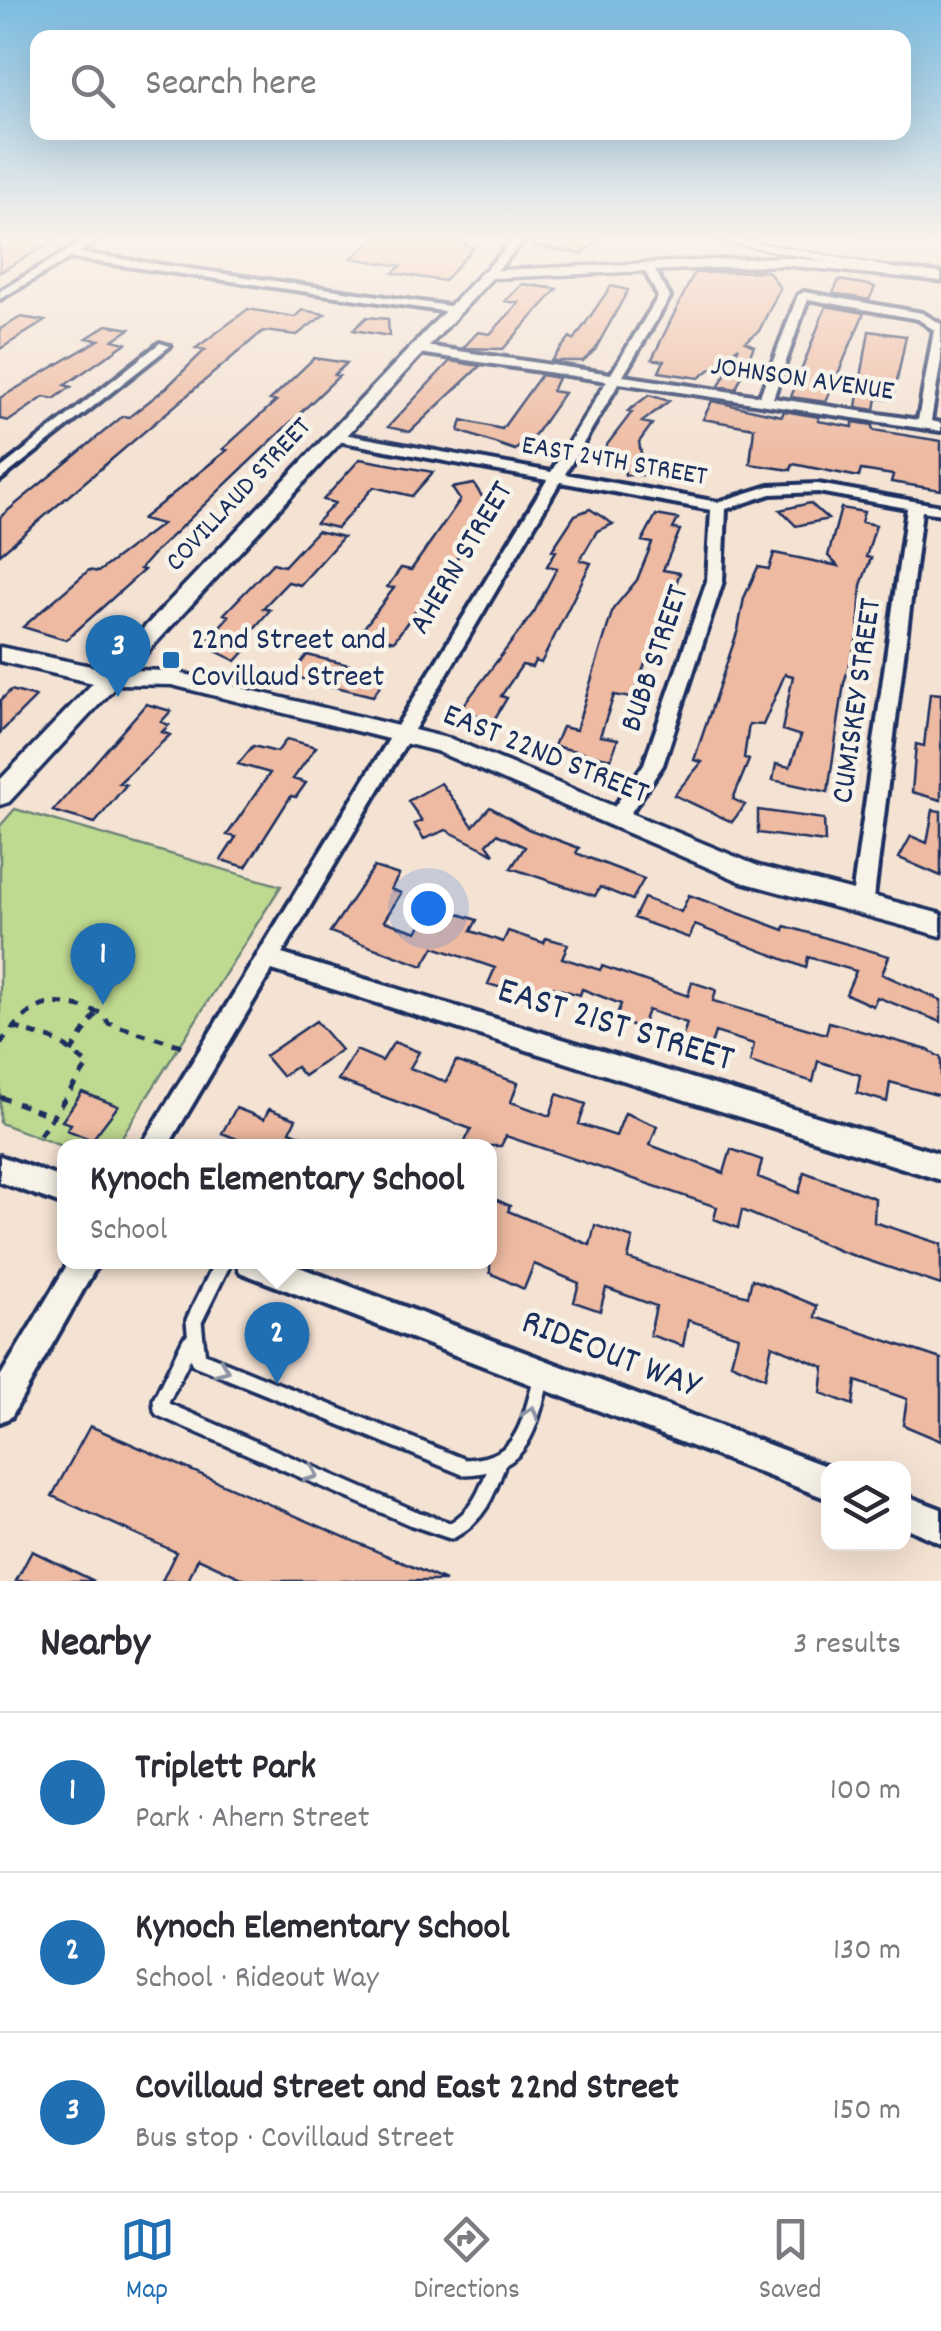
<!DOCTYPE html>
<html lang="en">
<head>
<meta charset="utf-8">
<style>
  body { margin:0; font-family:Dekko,sans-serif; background:#f7f7f7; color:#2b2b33 }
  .controls { position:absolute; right:30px; bottom:30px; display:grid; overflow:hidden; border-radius:20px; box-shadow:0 10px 40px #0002 }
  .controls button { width:90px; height:90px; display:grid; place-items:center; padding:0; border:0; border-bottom:2px solid #e1e1e2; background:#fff; color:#2b2b33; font:50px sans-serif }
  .you { position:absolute; left:428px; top:908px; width:35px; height:35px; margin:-25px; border:8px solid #fff; border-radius:50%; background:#1a73e8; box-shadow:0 0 0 15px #1a73e833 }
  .badge { display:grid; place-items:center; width:65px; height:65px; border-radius:50%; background:#1f6fb2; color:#fff; font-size:32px; font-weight:700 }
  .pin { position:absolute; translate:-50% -82px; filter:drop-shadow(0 2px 5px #0008) }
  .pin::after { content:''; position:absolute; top:52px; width:35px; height:30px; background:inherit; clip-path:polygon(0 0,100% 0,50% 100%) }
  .popup { position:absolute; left:57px; top:1139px; width:440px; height:130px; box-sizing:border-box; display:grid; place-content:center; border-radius:20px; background:#fff; filter:drop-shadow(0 2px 8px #0005); font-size:32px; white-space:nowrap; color:#7c7c81 }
  .popup b { font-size:38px; color:#2b2b33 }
  .popup::after { content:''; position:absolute; left:50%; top:100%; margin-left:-20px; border:20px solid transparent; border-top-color:#fff }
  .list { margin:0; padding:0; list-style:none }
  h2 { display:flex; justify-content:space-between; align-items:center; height:130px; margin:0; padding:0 40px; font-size:42px }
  h2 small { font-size:32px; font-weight:400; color:#7c7c81 }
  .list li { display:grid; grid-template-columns:65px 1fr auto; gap:30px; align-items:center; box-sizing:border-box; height:160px; padding:0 40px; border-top:2px solid #e1e1e2 }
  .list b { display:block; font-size:38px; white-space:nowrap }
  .list p { margin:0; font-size:32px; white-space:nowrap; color:#7c7c81 }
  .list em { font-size:32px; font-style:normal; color:#7c7c81 }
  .icon { flex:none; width:55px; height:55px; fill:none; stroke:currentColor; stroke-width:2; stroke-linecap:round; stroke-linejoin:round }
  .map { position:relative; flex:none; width:941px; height:1581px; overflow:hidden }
  .search { position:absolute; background:#fff; box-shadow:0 10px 40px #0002; left:30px; right:30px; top:30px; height:110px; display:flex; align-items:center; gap:25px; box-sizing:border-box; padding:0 35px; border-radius:20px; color:#7c7c81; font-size:38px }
  .sheet { height:610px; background:#fff }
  nav { display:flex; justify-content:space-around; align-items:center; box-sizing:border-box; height:140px; border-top:2px solid #e1e1e2; background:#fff; font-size:28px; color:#7c7c81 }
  nav a { display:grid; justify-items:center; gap:5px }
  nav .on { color:#1f6fb2 }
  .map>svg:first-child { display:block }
  .green { fill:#bed990; stroke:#6c8477; stroke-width:2.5 }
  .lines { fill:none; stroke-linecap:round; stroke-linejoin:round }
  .stream { stroke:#548ba7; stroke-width:4 }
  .building { fill:#eebaa1; stroke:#1b2f5e; stroke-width:2.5 }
  .service-far1-casing { stroke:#1b2f5e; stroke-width:10 }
  .service-casing { stroke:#1b2f5e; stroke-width:22 }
  .minor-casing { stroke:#1b2f5e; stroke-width:8 }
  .tertiary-casing { stroke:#1b2f5e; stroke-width:7 }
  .path { stroke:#1b2f5e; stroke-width:5; stroke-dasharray:9 9; stroke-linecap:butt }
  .service-far1 { stroke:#f7f3e8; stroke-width:6 }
  .service { stroke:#f7f3e8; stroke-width:15 }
  .minor { fill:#f7f3e8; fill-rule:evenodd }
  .tertiary { fill:#f7f3e8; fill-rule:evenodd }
  .oneway { stroke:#8991a3 }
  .poi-dot { fill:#1f6fb2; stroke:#f7f3e8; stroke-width:4 }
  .labels { text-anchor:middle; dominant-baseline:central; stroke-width:9; stroke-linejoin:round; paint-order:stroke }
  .far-street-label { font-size:28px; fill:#1b2f5e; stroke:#f7f3e8 }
  .street-label { font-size:32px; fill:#1b2f5e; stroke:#f7f3e8 }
  .poi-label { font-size:32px; fill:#1b2f5e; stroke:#f7f3e8; text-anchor:start }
  .near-street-label { font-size:38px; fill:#1b2f5e; stroke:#f7f3e8 }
</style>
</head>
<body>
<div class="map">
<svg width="941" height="1581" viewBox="0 0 941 1581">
  <rect width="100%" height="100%" fill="#f4e2d3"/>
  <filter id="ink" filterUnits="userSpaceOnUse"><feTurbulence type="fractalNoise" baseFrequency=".01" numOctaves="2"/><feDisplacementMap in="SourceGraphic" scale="20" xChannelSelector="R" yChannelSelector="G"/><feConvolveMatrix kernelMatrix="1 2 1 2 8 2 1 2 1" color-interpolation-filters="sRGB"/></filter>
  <g filter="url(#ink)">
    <path class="green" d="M 15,809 L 281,886 L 116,1146 L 64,1147 L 0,1123 L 0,826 Z"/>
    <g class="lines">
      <path class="stream" d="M 857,237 L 927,244"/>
    </g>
    <path class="building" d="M 0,237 L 61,237 L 0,272 Z
      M 378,237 L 464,237 L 460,241 L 468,242 L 465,246 L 474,247 L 444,281 L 393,273 L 401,266 L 351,258 Z
      M 535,237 L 601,237 L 582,254 L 534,246 Z
      M 768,271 L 780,288 L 759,331 L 745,342 L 754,346 L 736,389 L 719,386 L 739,347 L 699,378 L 659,372 L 664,361 L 652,359 L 694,273 Z
      M 839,280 L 869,285 L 875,287 L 869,300 L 833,293 Z
      M 522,284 L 557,289 L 503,349 L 463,348 L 478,332 L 490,334 L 519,303 L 505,301 Z
      M 611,286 L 628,290 L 595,350 L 583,361 L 551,361 L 570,337 L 574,340 Z
      M 826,306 L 864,313 L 826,402 L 791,397 Z
      M 248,309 L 295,317 L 302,310 L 325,314 L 297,335 L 263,331 L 0,554 L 0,517 L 123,416 L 129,417 L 166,388 L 205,350 L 196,348 Z
      M 21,317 L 45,321 L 0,349 L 0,329 Z
      M 367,317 L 388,319 L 389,336 L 353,330 Z
      M 107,325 L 130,329 L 113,340 L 126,343 L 65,385 L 71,387 L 54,399 L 44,397 L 9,421 L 0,419 L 0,398 L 99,340 L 87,338 Z
      M 869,331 L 906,336 L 893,400 L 877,398 L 875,410 L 856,407 Z
      M 314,358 L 347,363 L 334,375 L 339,376 L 157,550 L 140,569 L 144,570 L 66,640 L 23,627 L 89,570 L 98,572 L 162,524 L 142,519 L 227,450 L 223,449 L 276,401 L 270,400 Z
      M 450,361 L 480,366 L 410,432 L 388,427 Z
      M 541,375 L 558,378 L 552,391 L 564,393 L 534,436 L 515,450 L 459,431 L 462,420 L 502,429 Z
      M 649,395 L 669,401 L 642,422 L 652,424 L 639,442 L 645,475 L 625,475 L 623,459 L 608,459 L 606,446 L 632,412 L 628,411 Z
      M 712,401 L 782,416 L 784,411 L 819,417 L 818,421 L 853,427 L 853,422 L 873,425 L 873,430 L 941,441 L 941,490 L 891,482 L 893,475 L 861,470 L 859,477 L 793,464 L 791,470 L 750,464 L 754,428 L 703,419 Z
      M 360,459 L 433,472 L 412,496 L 374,487 L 337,528 L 316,523 L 335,503 L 323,500 Z
      M 474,484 L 485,501 L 461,535 L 471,537 L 447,573 L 443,572 L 394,641 L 360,633 L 394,588 L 387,587 L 401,568 L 411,570 L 460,500 L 452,488 Z
      M 810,503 L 828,519 L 796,526 L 780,510 Z
      M 841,508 L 864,512 L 861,522 L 876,525 L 866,557 L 871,558 L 861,585 L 858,635 L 844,683 L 828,792 L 773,780 L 776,764 L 790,767 L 801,736 L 782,730 L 793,676 L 785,674 L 763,725 L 749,724 L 744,758 L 749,760 L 733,799 L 745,805 L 732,822 L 674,795 L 702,762 L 694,760 L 738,630 L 744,598 L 758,567 L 769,569 L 774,553 L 838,566 L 828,556 Z
      M 590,509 L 613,524 L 597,531 L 580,560 L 591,563 L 541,663 L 535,661 L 532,667 L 522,665 L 501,696 L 507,698 L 494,720 L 460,710 L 534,612 L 557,568 L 547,566 L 556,551 L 552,550 L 575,515 Z
      M 656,515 L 678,519 L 673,529 L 680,530 L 663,570 L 680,573 L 632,698 L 614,695 L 600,736 L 618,739 L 611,759 L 554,746 L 562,727 L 576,730 L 613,609 L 637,580 L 652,543 L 642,541 Z
      M 317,531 L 343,537 L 300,585 L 288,582 L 263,608 L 270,610 L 245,639 L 254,641 L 236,661 L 199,643 L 211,636 L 229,616 L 224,614 L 273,563 L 284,566 Z
      M 307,655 L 370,670 L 365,676 L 384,680 L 373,696 L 291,676 Z
      M 11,690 L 36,697 L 0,733 L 0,701 Z
      M 930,693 L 941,694 L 941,800 L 912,792 L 916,744 L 924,746 Z
      M 146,704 L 171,711 L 161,722 L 169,725 L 162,732 L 170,735 L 119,783 L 126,785 L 95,823 L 53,811 Z
      M 287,739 L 316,747 L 293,779 L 306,783 L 296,797 L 291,796 L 246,867 L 221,860 L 236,837 L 227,835 L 270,773 L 238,764 L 253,746 L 277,752 Z
      M 441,783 L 473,826 L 490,807 L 528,829 L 579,848 L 576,853 L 644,879 L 632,900 L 600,887 L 595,896 L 511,868 L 525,847 L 497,834 L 487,844 L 494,854 L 446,830 L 424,839 L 414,824 L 422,821 L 408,801 Z
      M 758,810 L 824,819 L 825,842 L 758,833 Z
      M 933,810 L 941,811 L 941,876 L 899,858 L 911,836 L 927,843 Z
      M 374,867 L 399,875 L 391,889 L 401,893 L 384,921 L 417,932 L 432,905 L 477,920 L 471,931 L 503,942 L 508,931 L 544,943 L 546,938 L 568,944 L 562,958 L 600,970 L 602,966 L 688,996 L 692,982 L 716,990 L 713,1001 L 826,1034 L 829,1022 L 928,1050 L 941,1058 L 941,1096 L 890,1082 L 887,1102 L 857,1093 L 860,1075 L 818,1061 L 813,1082 L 750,1062 L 754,1044 L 715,1032 L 709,1051 L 681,1042 L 687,1023 L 648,1010 L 641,1029 L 615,1020 L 621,1004 L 582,989 L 580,995 L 552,987 L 547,1001 L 488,984 L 495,968 L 434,947 L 423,966 L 330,932 Z
      M 689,895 L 784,930 L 785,926 L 889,956 L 882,974 L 941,1000 L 941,1022 L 877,997 L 873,1006 L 846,994 L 856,971 L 808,957 L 806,968 L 695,925 L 689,938 L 634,918 L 644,898 L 681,912 Z
      M 316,1021 L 341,1050 L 304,1076 L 296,1067 L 282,1076 L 265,1056 Z
      M 394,1042 L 419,1052 L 410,1068 L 446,1082 L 456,1061 L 518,1083 L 511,1102 L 550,1116 L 557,1094 L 586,1104 L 579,1124 L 616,1136 L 625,1113 L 657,1126 L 650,1145 L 724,1173 L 731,1149 L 762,1160 L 758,1177 L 799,1193 L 804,1172 L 875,1198 L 874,1222 L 941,1244 L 941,1285 L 840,1251 L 742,1210 L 738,1228 L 714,1219 L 717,1207 L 506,1136 L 501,1146 L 463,1146 L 471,1129 L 338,1080 L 356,1050 L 382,1061 Z
      M 82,1092 L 118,1106 L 92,1140 L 67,1130 L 71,1124 L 62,1121 Z
      M 236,1108 L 264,1119 L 269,1109 L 296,1119 L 290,1131 L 326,1146 L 245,1146 L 247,1143 L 222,1133 Z
      M 490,1197 L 510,1206 L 508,1211 L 590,1245 L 595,1225 L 633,1238 L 628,1259 L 664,1271 L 748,1296 L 752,1279 L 817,1306 L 815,1317 L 941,1359 L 941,1441 L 903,1425 L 907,1399 L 856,1381 L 853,1405 L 821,1393 L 824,1367 L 772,1345 L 765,1378 L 731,1363 L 738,1336 L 688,1320 L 683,1346 L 650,1335 L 656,1306 L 606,1288 L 600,1311 L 574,1302 L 579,1283 L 534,1264 L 524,1289 L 490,1273 Z
      M 90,1426 L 445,1581 L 248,1581 L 198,1558 L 188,1581 L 162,1581 L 176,1552 L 52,1496 Z
      M 32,1551 L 94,1581 L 16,1581 Z"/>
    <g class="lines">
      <defs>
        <path id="service-far1" d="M 714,237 L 889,270"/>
        <path id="service" d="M 223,1262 L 194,1321 L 198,1359 L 464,1467 C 524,1466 528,1427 542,1378
          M 190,1342 L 161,1401 L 162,1409 L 413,1518 L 451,1531 C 478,1516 487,1494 497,1465"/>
        <path id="minor" d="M 91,237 L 103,237 L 79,253 L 456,307 L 462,310 L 456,313 L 70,258 L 0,299 L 0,291 Z
          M 516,237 L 527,237 L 492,276 L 484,276 L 484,272 Z
          M 648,264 L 653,267 L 670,297 L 623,376 L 760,396 L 798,295 L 804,292 L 922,313 L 941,324 L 941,360 L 931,421 L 941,423 L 941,431 L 619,383 L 565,474 L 718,502 L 769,486 L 818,484 L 941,506 L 941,514 L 922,511 L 873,905 L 870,911 L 862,914 L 854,911 L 851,905 L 907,508 L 818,492 L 771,494 L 726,509 L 723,581 L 663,765 L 623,824 L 616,826 L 606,819 L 644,764 L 707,581 L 711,510 L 560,482 L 282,954 L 941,1154 L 941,1180 L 272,970 L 168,1146 L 141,1146 L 547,480 L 338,441 L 331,437 L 338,433 L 551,472 L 607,381 L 419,353 L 413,349 L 419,345 L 611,374 L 658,297 L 643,267 ZM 808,299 L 918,319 L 934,330 L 918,420 L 773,398 Z
          M 160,343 L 170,346 L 0,480 L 0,469 Z
          M 0,1156 L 64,1179 L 64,1205 L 0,1182 Z
          M 69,1262 L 99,1262 L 11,1417 L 0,1422 L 0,1377 Z
          M 236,1262 L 286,1262 L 828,1467 L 832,1468 L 828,1468 L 828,1499 L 250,1276 L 240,1272 Z
          M 904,1495 L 941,1509 L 941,1543 L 904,1527 Z"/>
        <path id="tertiary" d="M 782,257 L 941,273 L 941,281 L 782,265 L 492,278 L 131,670 L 172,671 L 451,739 L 758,866 L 941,914 L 941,936 L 742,882 L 436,751 L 172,685 L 118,684 L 9,802 L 0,805 L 0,780 L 93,683 L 0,661 L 0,647 L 105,669 L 483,271 Z"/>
      </defs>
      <use href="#service-far1" class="service-far1-casing"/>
      <use href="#service" class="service-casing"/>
      <use href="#minor" class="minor-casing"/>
      <use href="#tertiary" class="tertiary-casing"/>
      <path class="path" d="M 13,1027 L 60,1042 L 88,1065 L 35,1142
        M 0,1044 C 35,998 50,996 103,1014 L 108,1023 L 182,1046
        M 71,1052 L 96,1014
        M 0,1097 L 52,1116"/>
      <use href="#service-far1" class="service-far1"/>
      <use href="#service" class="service"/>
      <use href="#minor" class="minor"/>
      <use href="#tertiary" class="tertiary"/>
    </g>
    <defs><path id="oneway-chevron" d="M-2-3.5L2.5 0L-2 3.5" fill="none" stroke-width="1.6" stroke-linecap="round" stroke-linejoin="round" transform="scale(2.5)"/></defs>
    <g class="oneway">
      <use href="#oneway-chevron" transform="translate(222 1369) rotate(22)"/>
      <use href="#oneway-chevron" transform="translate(531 1413) rotate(-73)"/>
      <use href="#oneway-chevron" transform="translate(312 1474) rotate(23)"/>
    </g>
  </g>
  <linearGradient id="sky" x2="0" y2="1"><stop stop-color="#7cbce1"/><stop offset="0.52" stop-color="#faf2eb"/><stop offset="1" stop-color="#faf2eb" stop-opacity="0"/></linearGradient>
  <rect width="941" height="458" fill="url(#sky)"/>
  <rect class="poi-dot" x="161" y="650" width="20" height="20" rx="5"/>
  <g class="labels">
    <g class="far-street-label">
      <text transform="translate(802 381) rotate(8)">JOHNSON AVENUE</text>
      <text transform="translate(614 463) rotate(10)">EAST 24TH STREET</text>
      <text transform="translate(240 496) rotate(-47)">COVILLAUD STREET</text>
    </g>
    <g class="street-label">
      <text transform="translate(463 559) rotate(-59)">AHERN STREET</text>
      <text transform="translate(657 659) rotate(-71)">BUBB STREET</text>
      <text transform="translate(859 701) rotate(-82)">CUMISKEY STREET</text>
      <text transform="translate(545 756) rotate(22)">EAST 22ND STREET</text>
    </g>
    <g class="poi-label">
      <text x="191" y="642">22nd Street and<tspan x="191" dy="37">Covillaud Street</tspan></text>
    </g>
    <g class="near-street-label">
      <text transform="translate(615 1027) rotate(17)">EAST 21ST STREET</text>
      <text transform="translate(610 1356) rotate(21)">RIDEOUT WAY</text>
    </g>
  </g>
</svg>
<div class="controls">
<button><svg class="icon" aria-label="layers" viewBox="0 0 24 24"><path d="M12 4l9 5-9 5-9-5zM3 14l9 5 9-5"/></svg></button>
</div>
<div class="you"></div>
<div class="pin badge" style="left:103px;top:1005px">1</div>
<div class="pin badge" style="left:277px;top:1384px">2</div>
<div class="popup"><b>Kynoch Elementary School</b>School</div>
<div class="pin badge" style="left:118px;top:697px">3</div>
<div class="search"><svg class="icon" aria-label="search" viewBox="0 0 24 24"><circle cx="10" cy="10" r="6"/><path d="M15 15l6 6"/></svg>Search here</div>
</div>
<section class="sheet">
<h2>Nearby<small>3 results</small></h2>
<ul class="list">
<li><span class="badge">1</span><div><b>Triplett Park</b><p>Park · Ahern Street</p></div><em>100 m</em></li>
<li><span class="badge">2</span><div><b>Kynoch Elementary School</b><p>School · Rideout Way</p></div><em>130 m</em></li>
<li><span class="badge">3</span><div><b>Covillaud Street and East 22nd Street</b><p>Bus stop · Covillaud Street</p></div><em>150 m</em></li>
</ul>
</section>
<nav>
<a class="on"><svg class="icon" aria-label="map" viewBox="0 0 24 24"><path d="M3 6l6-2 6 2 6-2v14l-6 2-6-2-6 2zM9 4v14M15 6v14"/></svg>Map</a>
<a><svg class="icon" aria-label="directions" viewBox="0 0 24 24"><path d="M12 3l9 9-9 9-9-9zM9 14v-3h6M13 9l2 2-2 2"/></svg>Directions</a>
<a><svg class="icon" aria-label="saved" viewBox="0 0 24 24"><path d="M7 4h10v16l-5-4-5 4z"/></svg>Saved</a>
</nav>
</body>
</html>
